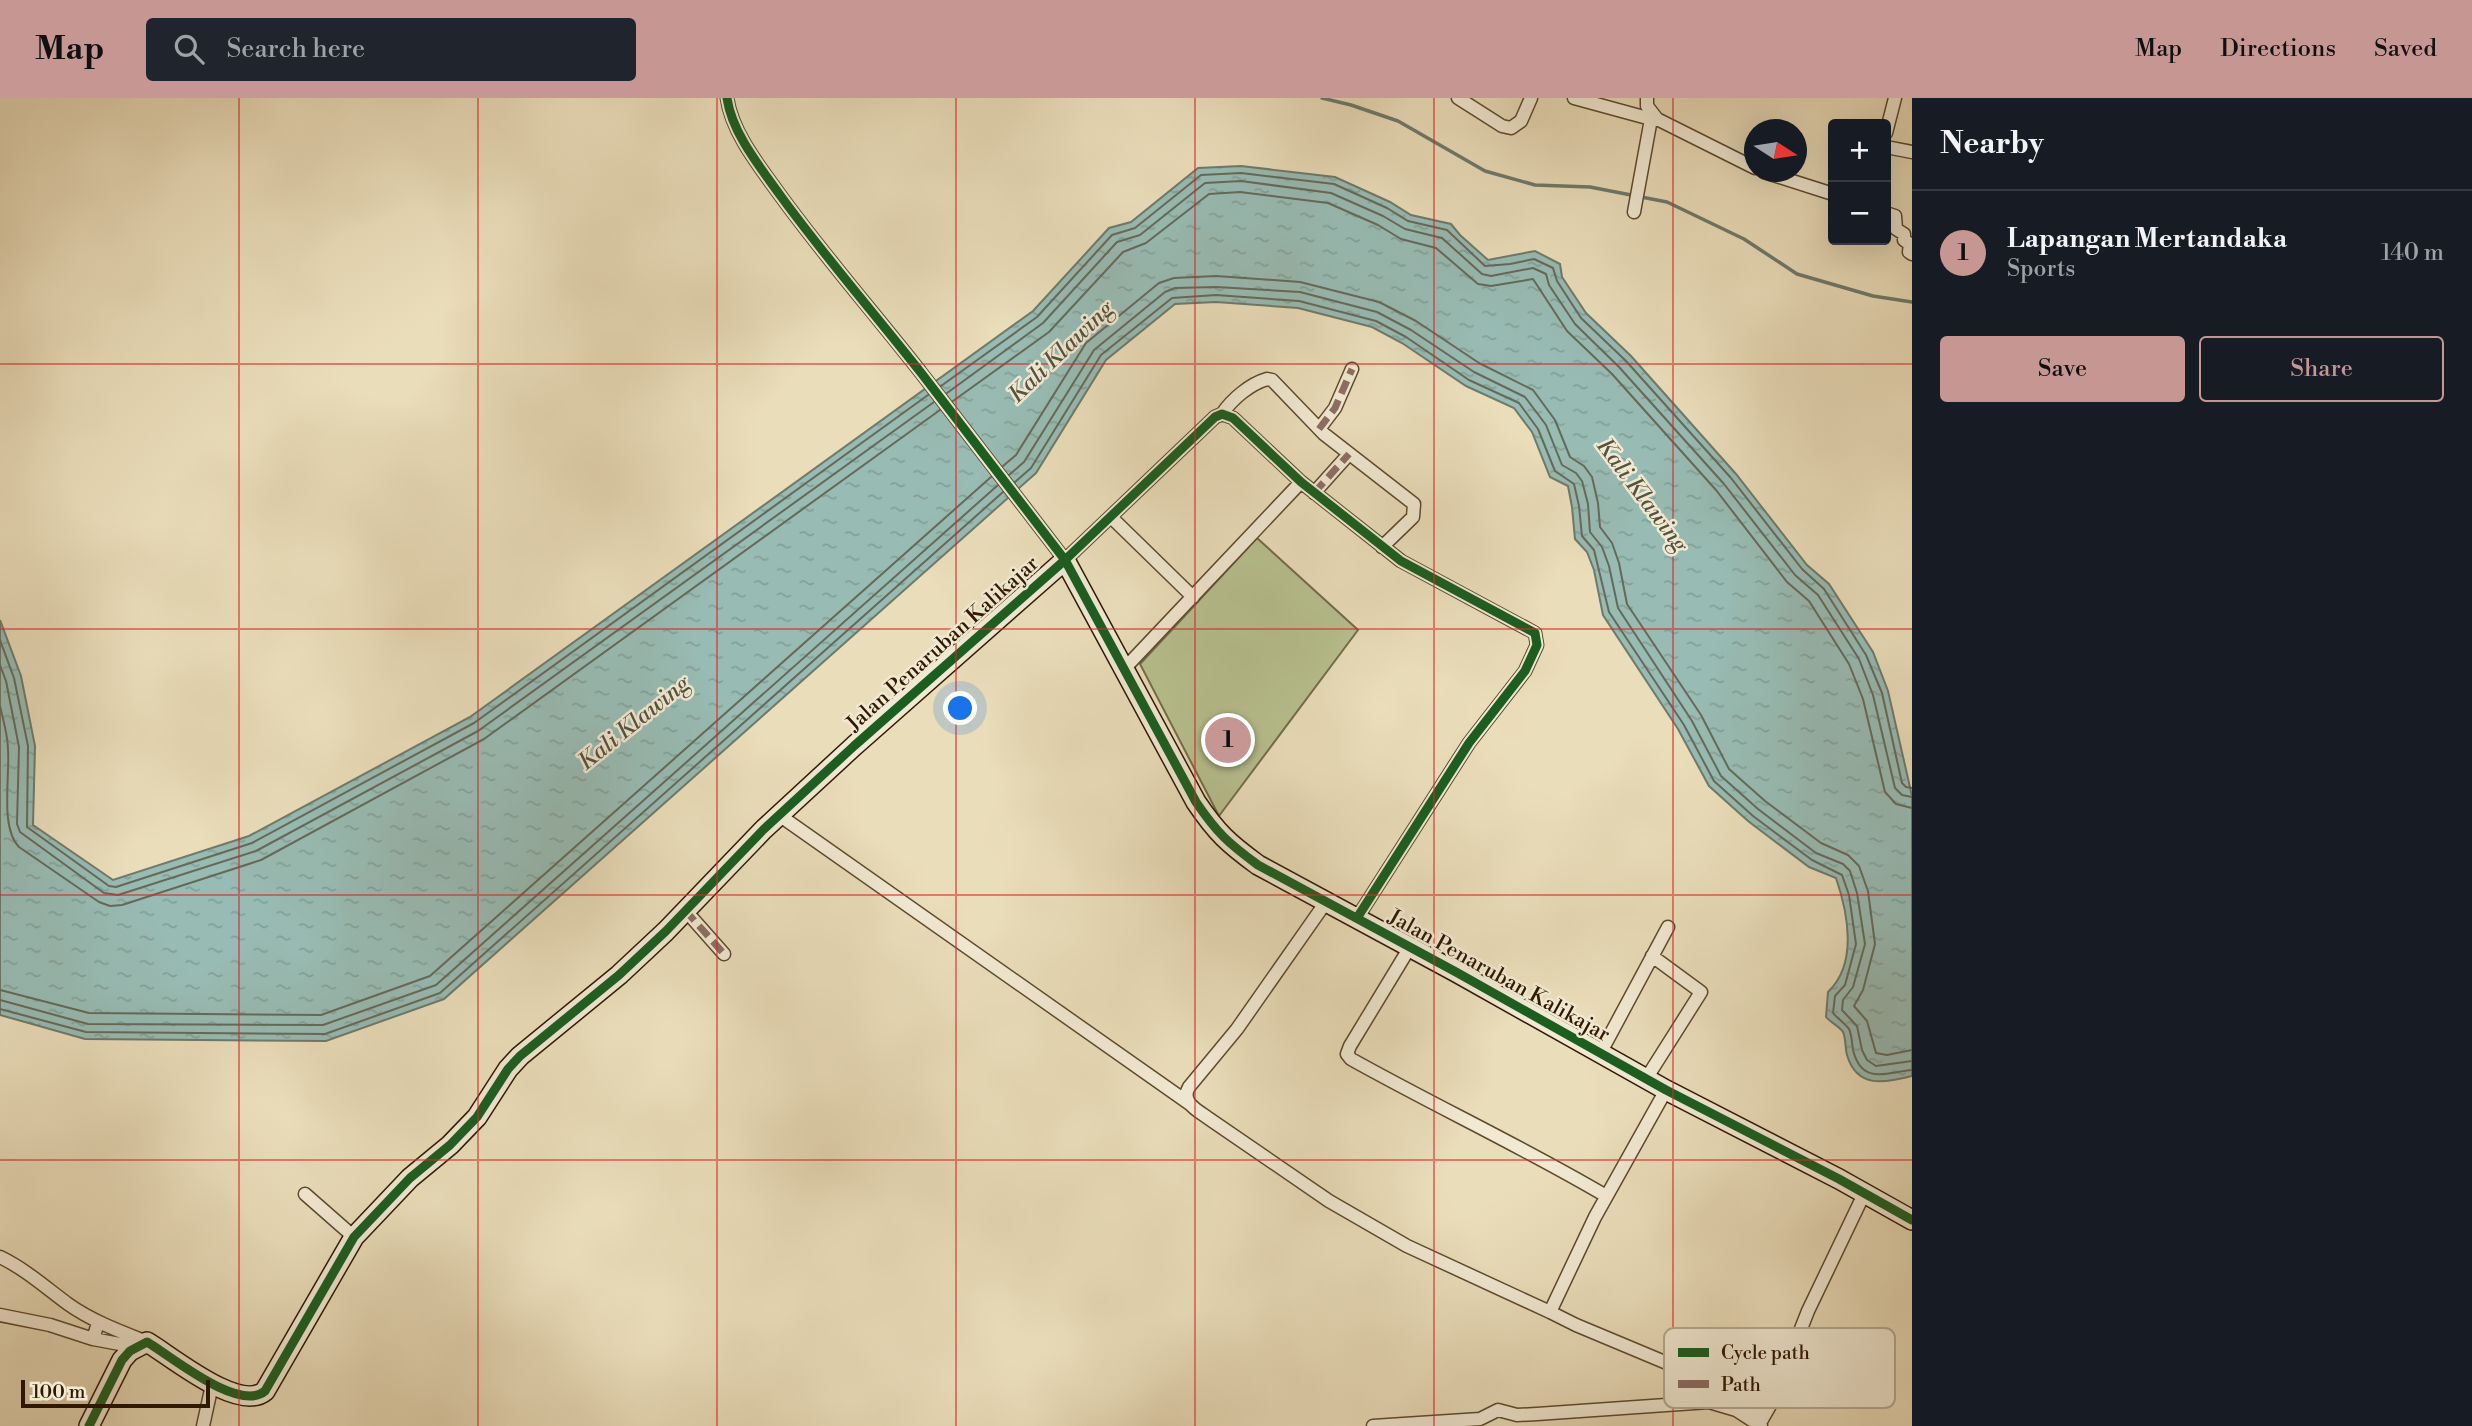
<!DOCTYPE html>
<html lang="en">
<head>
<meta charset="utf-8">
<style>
  body { margin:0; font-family:"Libre Bodoni",serif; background:#20242c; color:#f1f3f6 }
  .controls { position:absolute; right:21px; top:21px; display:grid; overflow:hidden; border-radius:7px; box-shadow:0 7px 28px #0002 }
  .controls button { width:63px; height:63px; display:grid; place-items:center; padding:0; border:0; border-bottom:2px solid #363941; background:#171b24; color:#f1f3f6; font:35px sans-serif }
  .compass { position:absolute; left:1744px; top:21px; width:63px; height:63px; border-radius:50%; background:#171b24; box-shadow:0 7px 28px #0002; rotate:102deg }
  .scale { position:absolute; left:21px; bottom:18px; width:189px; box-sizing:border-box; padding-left:7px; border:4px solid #2f1900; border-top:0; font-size:19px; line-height:24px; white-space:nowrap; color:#2f1900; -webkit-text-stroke:5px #f1e9d2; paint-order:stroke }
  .you { position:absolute; left:961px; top:611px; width:24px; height:24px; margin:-18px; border:5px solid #fff; border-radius:50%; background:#1a73e8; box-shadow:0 0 0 10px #1a73e833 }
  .badge { display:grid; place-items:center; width:46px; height:46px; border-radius:50%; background:#c59692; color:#111; font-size:23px; font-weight:700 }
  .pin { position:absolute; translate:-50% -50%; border:4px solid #fff; box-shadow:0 2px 7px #0006 }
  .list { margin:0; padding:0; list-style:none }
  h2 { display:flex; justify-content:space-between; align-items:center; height:91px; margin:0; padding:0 28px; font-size:30px }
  h2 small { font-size:23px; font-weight:400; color:#9ea1a6 }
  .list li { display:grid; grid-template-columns:46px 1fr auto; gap:21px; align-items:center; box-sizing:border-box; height:126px; padding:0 28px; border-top:2px solid #363941 }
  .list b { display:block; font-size:26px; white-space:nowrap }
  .list p { margin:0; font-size:23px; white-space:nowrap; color:#9ea1a6 }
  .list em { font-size:23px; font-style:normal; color:#9ea1a6 }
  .actions { display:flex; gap:14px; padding:21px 28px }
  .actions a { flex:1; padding:16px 0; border:2px solid #c59692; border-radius:7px; text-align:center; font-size:24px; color:#c59692 }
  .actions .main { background:#c59692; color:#111 }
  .icon { flex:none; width:38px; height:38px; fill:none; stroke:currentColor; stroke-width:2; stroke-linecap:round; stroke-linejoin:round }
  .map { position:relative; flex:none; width:1912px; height:1328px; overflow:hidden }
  header { display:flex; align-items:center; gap:42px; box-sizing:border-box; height:98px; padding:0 35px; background:#c59692; color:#111 }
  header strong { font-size:33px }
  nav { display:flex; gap:38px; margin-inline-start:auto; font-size:24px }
  .search { width:490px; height:63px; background:#20242c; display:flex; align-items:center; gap:18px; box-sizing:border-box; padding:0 24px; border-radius:7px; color:#9ea1a6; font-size:26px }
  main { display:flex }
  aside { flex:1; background:#171b24 }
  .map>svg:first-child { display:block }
  .pitch { fill:#b7c08f; stroke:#736c48; stroke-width:2 }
  .water { fill:url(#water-ripples); stroke:#6e7a6b; stroke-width:2 }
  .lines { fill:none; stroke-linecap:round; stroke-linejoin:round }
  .shore { stroke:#646a5a; stroke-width:2 }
  .stream { stroke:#6e7a6b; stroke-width:3.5 }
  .street-casing { stroke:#5e4a2e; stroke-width:15 }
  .secondary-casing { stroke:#2f1900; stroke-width:22 }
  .street { stroke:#f1e9d2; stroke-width:12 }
  .secondary { stroke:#f1e9d2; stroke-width:19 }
  .quiet { stroke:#8d6e63; stroke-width:7; stroke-dasharray:14 7; stroke-linecap:butt }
  .cycleway-casing { stroke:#f1e9d2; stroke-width:13 }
  .cycleway { stroke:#1b5e20; stroke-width:9 }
  .grid { fill:none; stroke:#d62828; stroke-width:2; stroke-opacity:0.55 }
  .labels { text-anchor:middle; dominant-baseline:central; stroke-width:5; stroke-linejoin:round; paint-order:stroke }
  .street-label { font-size:21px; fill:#2f1900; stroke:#f1e9d2 }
  .water-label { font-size:23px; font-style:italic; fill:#54523f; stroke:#f1e9d2 }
  .key { fill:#f1e9d2; stroke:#b7ab93; stroke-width:2 }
  .key-label { font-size:19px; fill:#2f1900 }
</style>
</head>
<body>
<header>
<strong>Map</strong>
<div class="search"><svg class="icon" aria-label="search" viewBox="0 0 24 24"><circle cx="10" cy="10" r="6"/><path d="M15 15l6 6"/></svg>Search here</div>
<nav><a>Map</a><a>Directions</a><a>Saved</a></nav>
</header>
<main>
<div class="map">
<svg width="1912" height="1328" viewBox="0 0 1912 1328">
  <defs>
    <pattern id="water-ripples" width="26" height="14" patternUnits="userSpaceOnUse" patternTransform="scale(1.75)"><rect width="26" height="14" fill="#98bbb3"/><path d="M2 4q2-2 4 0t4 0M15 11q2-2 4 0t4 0" fill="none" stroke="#83a098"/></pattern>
  </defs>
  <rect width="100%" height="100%" fill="#eaddba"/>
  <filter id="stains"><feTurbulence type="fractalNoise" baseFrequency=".00286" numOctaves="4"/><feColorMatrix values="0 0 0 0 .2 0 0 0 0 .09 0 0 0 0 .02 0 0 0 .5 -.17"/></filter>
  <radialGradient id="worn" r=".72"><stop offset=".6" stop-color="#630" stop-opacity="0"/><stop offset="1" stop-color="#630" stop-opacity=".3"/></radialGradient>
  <path class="pitch" d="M 1257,440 L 1358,532 L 1219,718 L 1140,566 Z"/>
  <path class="water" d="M 1241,68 L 1335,79 L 1390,104 L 1411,117 L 1451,126 L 1460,137 L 1488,162 L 1535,153 L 1560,166 L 1562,179 L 1586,215 L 1631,258 L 1736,376 L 1807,467 L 1829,486 L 1873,554 L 1888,593 L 1912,698 L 1912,978 C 1885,985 1857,991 1847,957 C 1845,950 1846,940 1843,934 C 1840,929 1830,924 1826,919 L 1828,894 C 1858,866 1848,815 1836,780 L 1809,769 L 1748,723 L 1709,688 L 1678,631 L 1603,517 L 1594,472 L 1587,454 L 1575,441 L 1572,409 L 1568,388 L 1550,379 L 1532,334 L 1514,310 L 1466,288 L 1402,245 L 1372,229 L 1298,210 L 1216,204 L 1175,206 L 1106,262 L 1036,375 L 444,901 L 326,943 L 85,941 L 0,917 L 0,522 L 21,578 L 35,648 L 33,727 L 113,782 L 249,738 L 470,619 L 1033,213 L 1109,130 L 1131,124 L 1198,70 Z"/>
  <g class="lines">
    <path class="shore" d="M 941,288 L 1037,219 L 1112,137 L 1135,130 L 1201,77 L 1241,75 L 1334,86 L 1387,110 L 1408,123 L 1447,132 L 1485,168 L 1510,166 L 1534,161 L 1553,170 L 1557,183 L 1581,220 L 1626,263 L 1731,380 L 1802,471 L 1824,491 L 1866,557 L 1882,595 L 1902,685 L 1906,689 L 1912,690
      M 947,295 L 1043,225 L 1117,144 L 1140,137 L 1205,85 L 1241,83 L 1331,95 L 1383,118 L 1405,131 L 1442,140 L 1482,176 L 1491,178 L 1533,170 L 1546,176 L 1549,187 L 1575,226 L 1619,269 L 1724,386 L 1795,477 L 1818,497 L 1859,561 L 1873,597 L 1895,690 L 1902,697 L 1912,699
      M 953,303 L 1049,234 L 1123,154 L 1146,145 L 1209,96 L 1240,94 L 1328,105 L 1378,127 L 1401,141 L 1436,150 L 1478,186 L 1491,188 L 1533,181 L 1567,233 L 1612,276 L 1716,392 L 1787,484 L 1809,503 L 1849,566 L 1863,601 L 1885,694 L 1896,706 L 1912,710
      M 1003,368 L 1016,357 L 1086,245 L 1159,185 L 1174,180 L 1216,178 L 1300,184 L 1379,204 L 1416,223 L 1479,265 L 1533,292 L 1555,322 L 1570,359 L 1584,368 L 1592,379 L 1598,405 L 1600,429 L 1612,445 L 1619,465 L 1627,506 L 1701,617 L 1729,671 L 1765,703 L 1821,745 L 1848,757 L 1859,768 L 1868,793 L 1875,846 L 1863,892 L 1854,908 L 1867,923 L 1876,955 L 1887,957 L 1912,952
      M 1009,377 L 1024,364 L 1094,252 L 1165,194 L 1175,190 L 1216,189 L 1300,194 L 1377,214 L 1411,232 L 1474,274 L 1525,299 L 1546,327 L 1562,367 L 1576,375 L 1582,383 L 1588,406 L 1590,434 L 1602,449 L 1609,468 L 1618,510 L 1692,623 L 1721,678 L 1758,711 L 1816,755 L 1843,766 L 1850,773 L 1857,795 L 1865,846 L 1853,889 L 1843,902 L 1842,912 L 1857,928 L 1862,952 L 1867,962 L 1876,968 L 1912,963
      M 1015,384 L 1031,370 L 1101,257 L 1172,200 L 1216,197 L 1299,203 L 1376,223 L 1406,239 L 1469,282 L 1519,305 L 1538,331 L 1555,373 L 1574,386 L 1579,408 L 1582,438 L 1594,452 L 1609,514 L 1684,627 L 1714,683 L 1753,718 L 1812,762 L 1842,777 L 1849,797 L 1856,846 L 1845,887 L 1835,898 L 1833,915 C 1837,920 1845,925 1849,931 C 1852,937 1852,946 1853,952 C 1862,988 1887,974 1912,972
      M 0,542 L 14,580 L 28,648 L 27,729 L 109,788 L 116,789 L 252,745 L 474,625 L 928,297
      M 0,567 L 6,583 L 19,649 L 17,726 L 20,734 L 104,795 L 118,797 L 256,753 L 478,633 L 934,304
      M 0,608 C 3,622 8,637 8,652 C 10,679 0,730 19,749 L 99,804 L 110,808 L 122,807 L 261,762 L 484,641 L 940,312
      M 0,892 L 89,915 L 321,917 L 430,878 L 991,379
      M 0,902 L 88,926 L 323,927 L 436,887 L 998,387
      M 0,911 L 86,934 L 325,936 L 440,895 L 1003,394"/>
    <path class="stream" d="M 1322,0 L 1351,7 L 1398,23 L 1485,73 L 1535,87 L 1590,89 L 1667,104 L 1744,141 L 1797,176 L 1873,198 L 1912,204"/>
    <defs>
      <path id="street" d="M 727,0 C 732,35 760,69 780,97 C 825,159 875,216 922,276 C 970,338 1017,400 1065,462 L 1215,319 L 1222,316 L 1233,320 L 1301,384 L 1401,463 L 1535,535 L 1537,547 L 1525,573 L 1469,645 L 1357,820
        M 1458,0 L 1502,28 L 1511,30 L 1521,23 L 1531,0
        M 1574,0 L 1651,21
        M 1647,0 L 1647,8 L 1657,21 L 1755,70
        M 1886,35 L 1895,0
        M 1886,49 L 1912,54
        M 1764,74 L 1833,96
        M 1634,114 L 1651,21 L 1657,21
        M 1886,115 L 1895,118 L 1896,131 L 1904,136 L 1904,142 L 1910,146 L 1909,154 L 1912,156
        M 1222,316 C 1232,301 1250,286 1267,281 L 1272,282 L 1324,336 L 1414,406 L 1413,419 L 1382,449
        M 1319,331 L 1335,310 L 1352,271
        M 1314,395 L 1349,356
        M 1111,419 L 1193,499
        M 1125,570 L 1301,384
        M 779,717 L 1190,1006
        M 1326,804 L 1237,931 L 1189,989 C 1180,1004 1197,1012 1208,1020 L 1329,1103 L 1407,1148 L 1550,1214
        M 685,812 L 724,856
        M 1410,849 L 1350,948 L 1347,956 L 1351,961 C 1435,1008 1523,1049 1606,1098
        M 1601,954 L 1668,829
        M 1646,981 L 1701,894 L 1652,858
        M 1666,992 L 1595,1119 L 1550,1214 L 1576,1227 L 1686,1273 L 1764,1318
        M 305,1096 L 354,1139
        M 0,1159 C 25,1171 45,1189 68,1206 C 92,1223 119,1233 147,1244
        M 0,1217 L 50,1227 L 93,1241 L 98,1225
        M 93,1241 L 136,1249
        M 1760,1325 L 1772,1304 L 1808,1213 L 1864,1096
        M 203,1328 L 212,1287
        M 1373,1328 L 1480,1321 L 1498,1312 L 1517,1317 L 1537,1316 L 1709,1304 L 1736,1312 L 1761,1328"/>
      <path id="secondary" d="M 89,1328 L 122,1262 L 130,1253 L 147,1244 C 171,1258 239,1315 265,1293 L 354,1139 L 410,1080 L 450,1047 L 477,1019 L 508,971 L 520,958 L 619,877 L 666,833 L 763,732 L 854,648 L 1065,462 L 1196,704 C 1217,735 1228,745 1258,767 L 1456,874 L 1666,992 L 1839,1081 L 1912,1122"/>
    </defs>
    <use href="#street" class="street-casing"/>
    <use href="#secondary" class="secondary-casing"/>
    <use href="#street" class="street"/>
    <use href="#secondary" class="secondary"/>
    <path class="quiet" d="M 1319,331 L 1335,310 L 1352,271
      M 1314,395 L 1349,356
      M 685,812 L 724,856"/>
    <defs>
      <path id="cycleway" d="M 727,0 C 732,35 760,69 780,97 C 825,159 875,216 922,276 C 970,338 1017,400 1065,462 L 1215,319 L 1222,316 L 1233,320 L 1301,384 L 1401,463 L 1535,535 L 1537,547 L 1525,573 L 1469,645 L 1357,820
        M 89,1328 L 122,1262 L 130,1253 L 147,1244 C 171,1258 239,1315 265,1293 L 354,1139 L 410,1080 L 450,1047 L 477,1019 L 508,971 L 520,958 L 619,877 L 666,833 L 763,732 L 854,648 L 1065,462 L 1196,704 C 1217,735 1228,745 1258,767 L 1456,874 L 1666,992 L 1839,1081 L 1912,1122"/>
    </defs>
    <use href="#cycleway" class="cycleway-casing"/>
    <use href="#cycleway" class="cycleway"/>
  </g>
  <path class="grid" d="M 239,0 L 239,1328M 478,0 L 478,1328M 717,0 L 717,1328M 956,0 L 956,1328M 1195,0 L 1195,1328M 1434,0 L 1434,1328M 1673,0 L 1673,1328M 0,266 L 1912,266M 0,531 L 1912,531M 0,797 L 1912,797M 0,1062 L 1912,1062"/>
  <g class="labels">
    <g class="street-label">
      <text transform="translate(943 546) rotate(-42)">Jalan Penaruban Kalikajar</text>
      <text transform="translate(1499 878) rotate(29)">Jalan Penaruban Kalikajar</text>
    </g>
    <g class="water-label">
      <text transform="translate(1061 254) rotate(-44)">Kali Klawing</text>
      <text transform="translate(1642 397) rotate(53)">Kali Klawing</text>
      <text transform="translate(634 625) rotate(-39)">Kali Klawing</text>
    </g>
  </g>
  <rect x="1664" y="1230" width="231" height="80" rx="10" class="key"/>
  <rect x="1678" y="1250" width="31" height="9" fill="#1b5e20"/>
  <rect x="1678" y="1282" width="31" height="8" fill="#8d6e63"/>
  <g class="key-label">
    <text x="1721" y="1261">Cycle path</text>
    <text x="1721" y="1293">Path</text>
  </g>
  <rect width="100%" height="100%" filter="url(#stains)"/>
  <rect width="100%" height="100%" fill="url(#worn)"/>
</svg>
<div class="controls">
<button>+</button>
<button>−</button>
</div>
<svg class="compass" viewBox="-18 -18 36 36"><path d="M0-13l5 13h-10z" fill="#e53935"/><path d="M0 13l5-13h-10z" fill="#9ea1a6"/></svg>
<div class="scale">100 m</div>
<div class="you"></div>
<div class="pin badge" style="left:1228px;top:642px">1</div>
</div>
<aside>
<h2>Nearby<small></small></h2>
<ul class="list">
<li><span class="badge">1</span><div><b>Lapangan Mertandaka</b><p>Sports</p></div><em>140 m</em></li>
</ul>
<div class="actions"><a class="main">Save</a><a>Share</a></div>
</aside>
</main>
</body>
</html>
